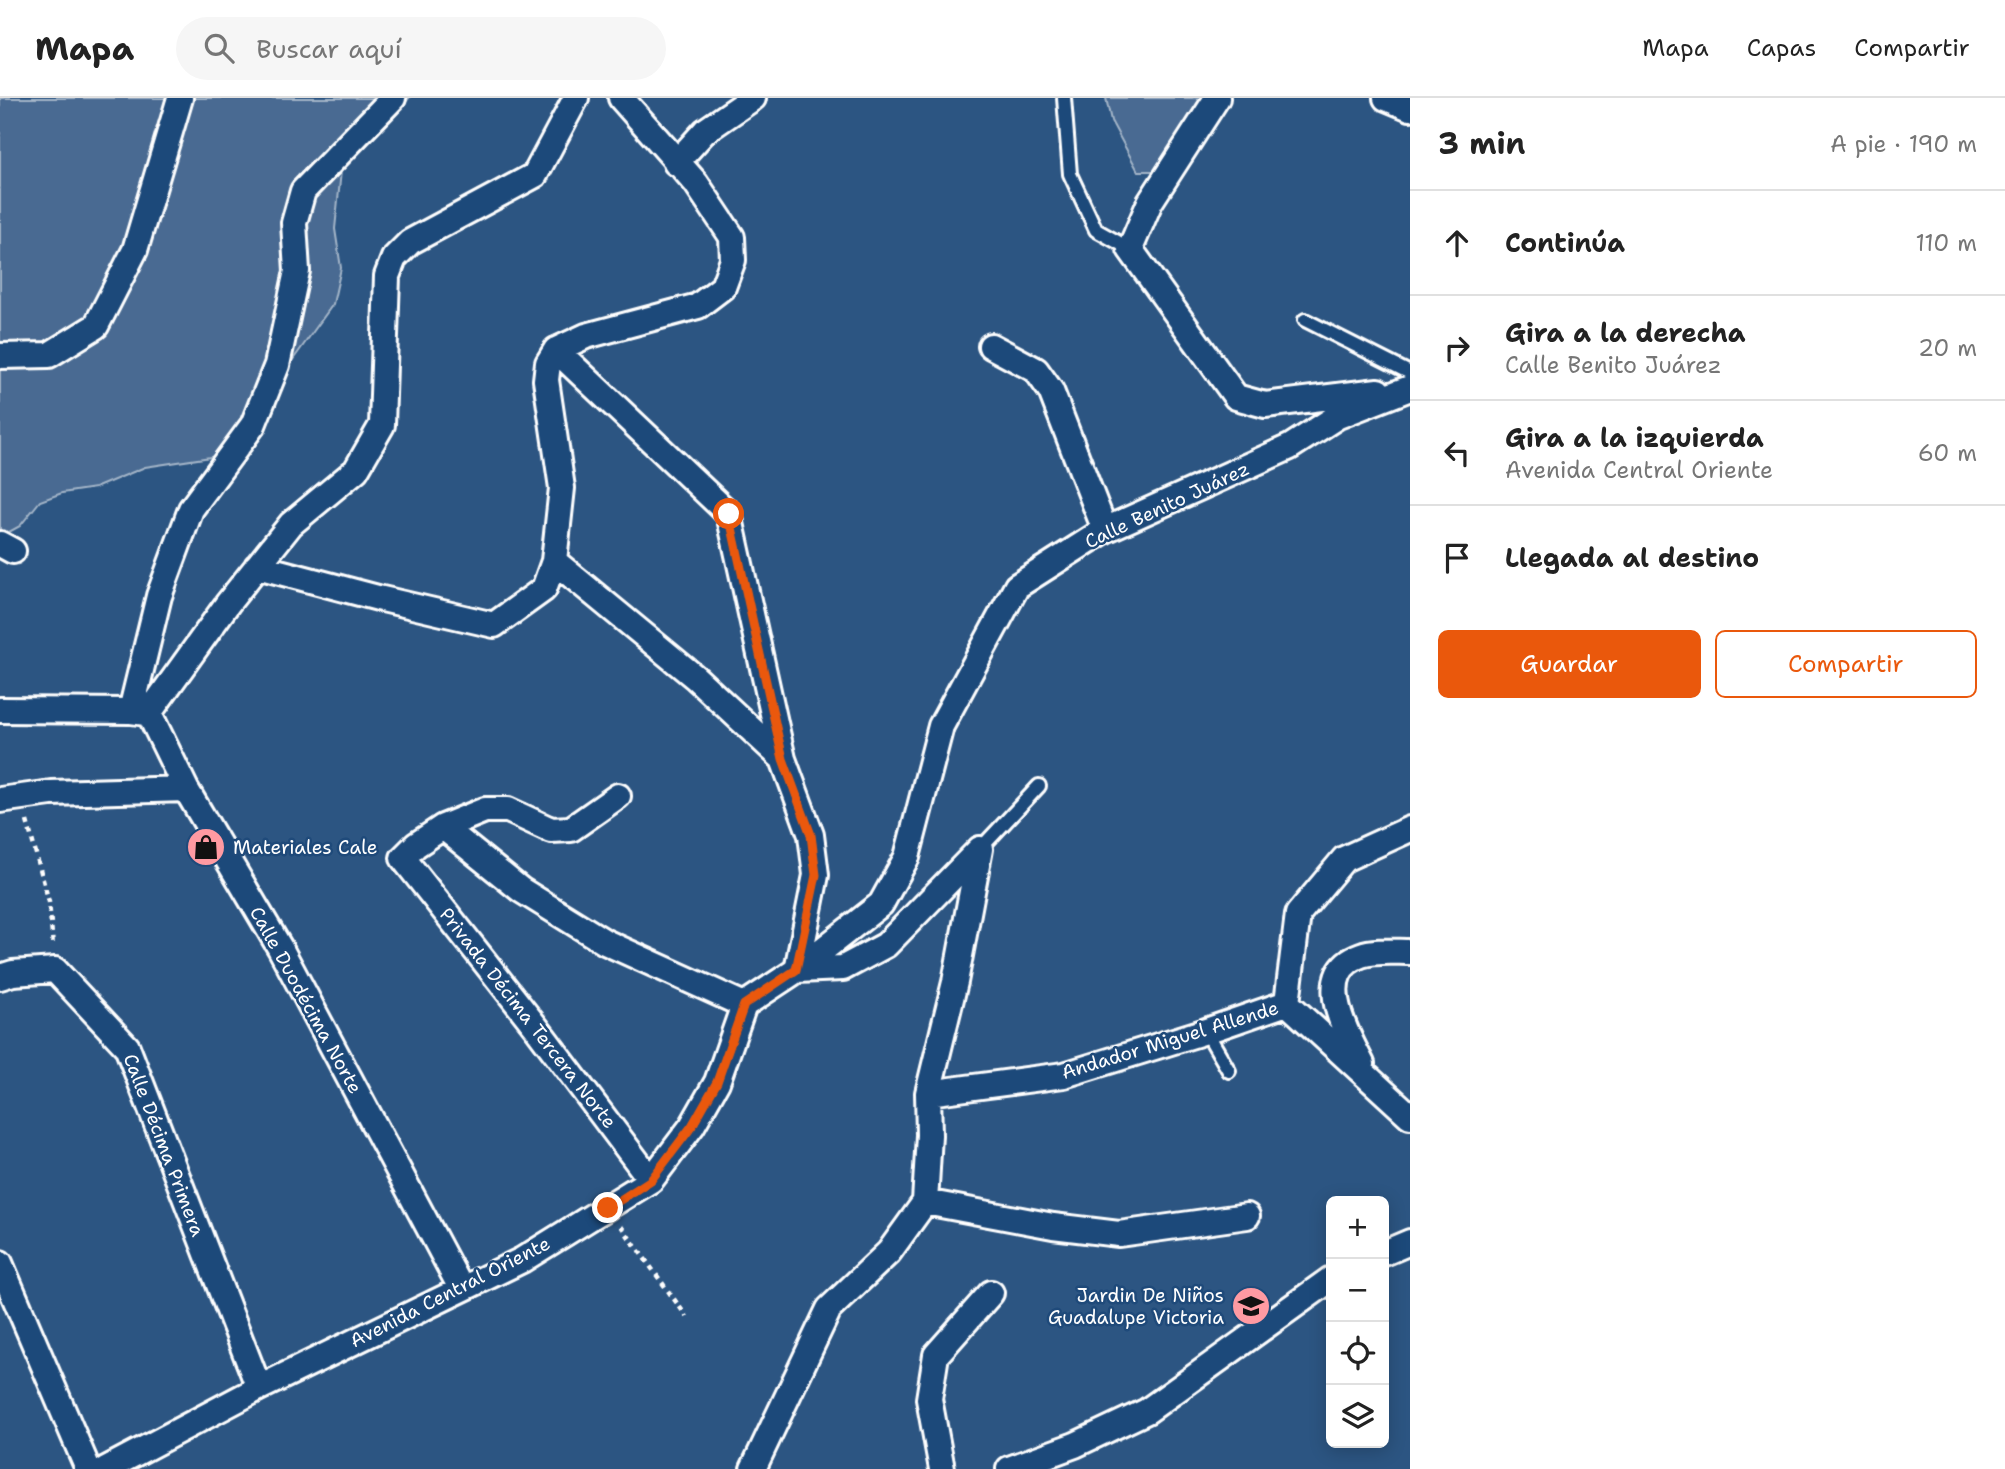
<!DOCTYPE html>
<html lang="es">
<head>
<meta charset="utf-8">
<style>
  body { margin:0; font-family:"Shantell Sans",sans-serif; background:#f6f6f6; color:#222 }
  .controls { position:absolute; right:21px; bottom:21px; display:grid; overflow:hidden; border-radius:10px; box-shadow:0 4px 18px #0003 }
  .controls button { width:63px; height:63px; display:grid; place-items:center; padding:0; border:0; border-bottom:2px solid #e0e0e0; background:#fff; color:#222; font:35px sans-serif }
  .stop { position:absolute; width:21px; height:21px; margin:-16px; border:5px solid #ea580c; border-radius:50%; background:#fff }
  .stop.end { background:#ea580c; border-color:#fff; box-shadow:0 2px 7px #0008 }
  .list { margin:0; padding:0; list-style:none }
  h2 { display:flex; justify-content:space-between; align-items:center; height:91px; margin:0; padding:0 28px; font-size:30px }
  h2 small { font-size:23px; font-weight:400; color:#767676 }
  .list li { display:grid; grid-template-columns:46px 1fr auto; gap:21px; align-items:center; box-sizing:border-box; height:105px; padding:0 28px; border-top:2px solid #e0e0e0 }
  .list b { display:block; font-size:26px; white-space:nowrap }
  .list p { margin:0; font-size:23px; white-space:nowrap; color:#767676 }
  .list em { font-size:23px; font-style:normal; color:#767676 }
  .actions { display:flex; gap:14px; padding:21px 28px }
  .actions a { flex:1; padding:16px 0; border:2px solid #ea580c; border-radius:10px; text-align:center; font-size:24px; color:#ea580c }
  .actions .main { background:#ea580c; color:#fff }
  .icon { flex:none; width:38px; height:38px; fill:none; stroke:currentColor; stroke-width:2; stroke-linecap:round; stroke-linejoin:round }
  .map { position:relative; flex:none; width:1410px; height:1371px; overflow:hidden }
  header { display:flex; align-items:center; gap:42px; box-sizing:border-box; height:98px; padding:0 35px; background:#fff; border-bottom:2px solid #e0e0e0 }
  header strong { font-size:33px }
  nav { display:flex; gap:38px; margin-inline-start:auto; font-size:24px }
  .search { width:490px; height:63px; background:#f6f6f6; display:flex; align-items:center; gap:18px; box-sizing:border-box; padding:0 24px; border-radius:38px; color:#767676; font-size:26px }
  main { display:flex }
  aside { flex:1; background:#fff }
  .map>svg:first-child { display:block }
  .green { fill:#486b92; stroke:#a4b5c8; stroke-width:2 }
  .lines { fill:none; stroke-linecap:round; stroke-linejoin:round }
  .service-casing { stroke:#fff; stroke-width:18 }
  .minor-casing { stroke:#fff; stroke-width:30 }
  .path { stroke:#fff; stroke-width:4.5; stroke-dasharray:5 5; stroke-linecap:butt }
  .service { stroke:#1f4a7a; stroke-width:12 }
  .minor { stroke:#1f4a7a; stroke-width:24 }
  .route { stroke:#ea580c; stroke-width:9 }
  .labels { text-anchor:middle; dominant-baseline:central; stroke-width:5; stroke-linejoin:round; paint-order:stroke }
  .street-label { font-size:19px; fill:#fff; stroke:#1f4a7a }
  .poi-label { font-size:19px; fill:#fff; stroke:#1f4a7a; text-anchor:start }
</style>
</head>
<body>
<header>
<strong>Mapa</strong>
<div class="search"><svg class="icon" aria-label="search" viewBox="0 0 24 24"><circle cx="10" cy="10" r="6"/><path d="M15 15l6 6"/></svg>Buscar aquí</div>
<nav><a>Mapa</a><a>Capas</a><a>Compartir</a></nav>
</header>
<main>
<div class="map">
<svg width="1410" height="1371" viewBox="0 0 1410 1371">
  <rect width="100%" height="100%" fill="#2c5582"/>
  <filter id="ink" filterUnits="userSpaceOnUse"><feTurbulence type="fractalNoise" baseFrequency=".0143" numOctaves="2"/><feDisplacementMap in="SourceGraphic" scale="14" xChannelSelector="R" yChannelSelector="G"/><feConvolveMatrix kernelMatrix="1 2 1 2 8 2 1 2 1" color-interpolation-filters="sRGB"/></filter>
  <g filter="url(#ink)">
    <path class="green" d="M 0,0 L 409,0 L 402,9 L 344,44 L 335,131 L 341,170 L 333,206 L 287,270 L 217,358 L 145,369 L 95,390 L 62,395 L 40,403 L 20,428 L 0,439 Z
      M 1106,0 L 1227,0 L 1178,73 L 1138,73 L 1111,23 Z"/>
    <g class="lines">
      <defs>
        <path id="service" d="M 1064,0 L 1070,76 L 1096,132 L 1130,151
          M 1305,222 L 1410,275
          M 980,751 L 1039,688
          M 1206,933 L 1229,973"/>
        <path id="minor" d="M 1217,0 L 1150,104 L 1130,151 L 1236,299 L 1265,307 L 1378,293
          M 1386,0 L 1410,10
          M 676,65 L 705,33 L 753,0
          M 991,248 L 1036,272 L 1051,293 L 1105,432
          M 556,252 L 729,416 L 783,661 L 811,737 L 816,777 L 797,872
          M 0,258 L 49,257 L 96,228 L 135,152 L 180,0
          M 0,446 L 13,453
          M 554,463 L 696,580 L 783,661
          M 257,468 L 378,500 L 494,527 L 544,491 L 554,463 L 562,390 L 546,282 L 548,265 L 556,252 L 586,238 L 698,208 L 723,189 L 733,162 L 732,139 L 696,85 L 621,0
          M 0,612 L 131,613 L 146,615
          M 131,613 L 159,498 L 191,411 L 253,327 L 277,267 L 297,173 L 294,125 L 303,93 L 393,0
          M 149,615 L 228,505 L 291,426 L 356,372 L 382,327 L 387,178 L 394,160 L 410,144 L 535,77 L 576,0
          M 149,615 L 186,691 L 280,850 L 461,1190
          M 0,702 L 51,695 L 186,691
          M 443,729 L 485,712 L 508,712 L 551,732 L 571,731 L 618,698
          M 1410,731 L 1344,761 L 1298,816 L 1287,905 L 1410,1018
          M 797,872 L 843,870 L 886,847 L 980,751
          M 0,879 L 13,875 L 55,872 L 127,949 L 259,1290
          M 744,907 L 797,872 L 881,806 L 907,759 L 941,628 L 1017,488 L 1105,432 L 1290,349 L 1338,318 L 1410,290
          M 1362,966 C 1347,936 1311,875 1361,857 C 1374,852 1395,854 1410,854
          M 928,995 L 1064,977 L 1206,933 L 1287,905
          M 651,1082 L 536,929 L 403,760 L 416,747 L 443,729 L 521,792 L 605,844 L 744,907
          M 925,1104 L 1053,1128 L 1119,1136 L 1247,1118
          M 1384,1155 L 1410,1144
          M 0,1165 L 88,1371
          M 106,1371 L 259,1290 L 522,1162 L 651,1082 L 692,1028 L 717,984 L 744,907
          M 753,1371 L 829,1211 L 889,1154 L 925,1104 L 929,1037 L 928,995 L 955,884 L 980,751
          M 942,1371 L 929,1301 L 936,1257 L 991,1195
          M 1009,1371 L 1075,1347 L 1147,1313 L 1331,1181"/>
      </defs>
      <use href="#service" class="service-casing"/>
      <use href="#minor" class="minor-casing"/>
      <path class="path" d="M 27,723 L 49,804 L 53,848
        M 621,1128 L 687,1219"/>
      <use href="#service" class="service"/>
      <use href="#minor" class="minor"/>
    </g>
  </g>
  <g class="lines" filter="url(#ink)">
    <path class="route" d="M 608,1110 L 651,1082 L 692,1028 L 717,984 L 744,907 L 796,872 L 816,777 L 811,737 L 783,661 L 729,416"/>
  </g>
  <defs>
    <symbol id="shop-disc" viewBox="-11 -11 22 22"><circle r="9.5" fill="#ff9aa2" stroke="#1f4a7a"/><path d="M-5-2.5h2.3a2.7 3.5 0 0 1 5.4 0H5L5.5 6h-11ZM-1.5-2.5h3a1.5 2.3 0 0 0-3 0Z" fill="#111"/></symbol>
    <symbol id="school-disc" viewBox="-11 -11 22 22"><circle r="9.5" fill="#ff9aa2" stroke="#1f4a7a"/><path d="M0-5L7-2L0 1L-7-2ZM-4 1L0 2.5L4 1V4Q0 6-4 4Z" fill="#111"/></symbol>
  </defs>
  <g fill-rule="evenodd">
    <use href="#shop-disc" x="184" y="727" width="44" height="44"/>
    <use href="#school-disc" x="1229" y="1186" width="44" height="44"/>
  </g>
  <g class="labels">
    <g class="street-label">
      <text transform="translate(1167 407) rotate(-25)">Calle Benito Juárez</text>
      <text transform="translate(306 902) rotate(61)">Calle Duodécima Norte</text>
      <text transform="translate(528 920) rotate(52)">Privada Décima Tercera Norte</text>
      <text transform="translate(1170 942) rotate(-17)">Andador Miguel Allende</text>
      <text transform="translate(164 1047) rotate(69)">Calle Décima Primera</text>
      <text transform="translate(450 1194) rotate(-27)">Avenida Central Oriente</text>
    </g>
    <g class="poi-label">
      <text x="233" y="749">Materiales Cale</text>
      <text x="1224" y="1197" text-anchor="end">Jardin De Niños<tspan x="1224" dy="22">Guadalupe Victoria</tspan></text>
    </g>
  </g>
</svg>
<div class="controls">
<button>+</button>
<button>−</button>
<button><svg class="icon" aria-label="locate" viewBox="0 0 24 24"><circle cx="12" cy="12" r="6"/><path d="M12 2v4M12 18v4M2 12h4M18 12h4"/></svg></button>
<button><svg class="icon" aria-label="layers" viewBox="0 0 24 24"><path d="M12 4l9 5-9 5-9-5zM3 14l9 5 9-5"/></svg></button>
</div>
<div class="stop" style="left:729px;top:416px"></div>
<div class="stop end" style="left:608px;top:1110px"></div>
</div>
<aside>
<h2>3 min<small>A pie · 190 m</small></h2>
<ul class="list">
<li><svg class="icon" aria-label="ahead" viewBox="0 0 24 24"><path d="M12 20V5M6 11l6-6 6 6"/></svg><div><b>Continúa</b></div><em>110 m</em></li>
<li><svg class="icon" aria-label="right" viewBox="0 0 24 24"><path d="M7 20v-9h11M14 6l5 5-5 5"/></svg><div><b>Gira a la derecha</b><p>Calle Benito Juárez</p></div><em>20 m</em></li>
<li><svg class="icon" aria-label="left" viewBox="0 0 24 24"><path d="M17 20v-9H6M10 6l-5 5 5 5"/></svg><div><b>Gira a la izquierda</b><p>Avenida Central Oriente</p></div><em>60 m</em></li>
<li><svg class="icon" aria-label="arrive" viewBox="0 0 24 24"><path d="M6 21V4h12l-3 4 3 4H6"/></svg><div><b>Llegada al destino</b></div></li>
</ul>
<div class="actions"><a class="main">Guardar</a><a>Compartir</a></div>
</aside>
</main>
</body>
</html>
